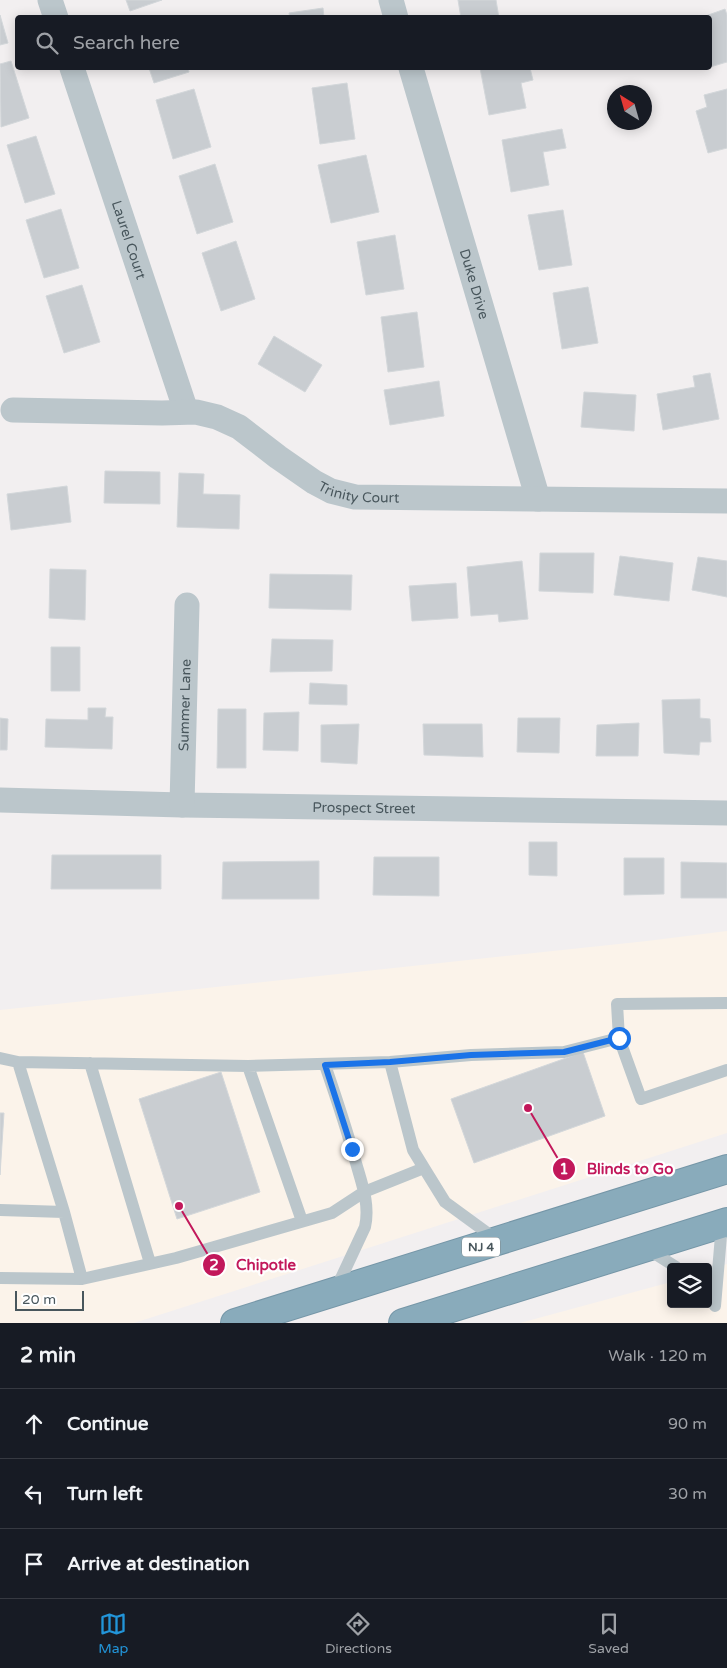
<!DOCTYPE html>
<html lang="en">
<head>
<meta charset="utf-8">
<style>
  body { margin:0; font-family:"Varela Round",sans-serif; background:#20242c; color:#f1f3f6 }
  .controls { position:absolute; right:15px; bottom:15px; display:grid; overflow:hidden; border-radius:5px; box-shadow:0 2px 12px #0003 }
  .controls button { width:45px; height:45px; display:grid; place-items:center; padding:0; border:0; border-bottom:1px solid #363941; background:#171b24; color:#f1f3f6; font:25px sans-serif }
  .compass { position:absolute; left:607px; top:85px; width:45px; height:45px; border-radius:50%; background:#171b24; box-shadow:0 2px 12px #0003; rotate:323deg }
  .scale { position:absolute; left:15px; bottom:12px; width:69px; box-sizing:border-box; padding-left:5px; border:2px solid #48565c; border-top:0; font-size:14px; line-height:18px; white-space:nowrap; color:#48565c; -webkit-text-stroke:4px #fff; paint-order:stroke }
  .stop { position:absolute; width:15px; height:15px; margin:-11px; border:4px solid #1a73e8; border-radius:50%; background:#fff }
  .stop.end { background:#1a73e8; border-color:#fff; box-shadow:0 1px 5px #0008 }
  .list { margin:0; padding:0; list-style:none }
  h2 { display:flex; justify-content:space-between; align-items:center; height:65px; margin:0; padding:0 20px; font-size:21px }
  h2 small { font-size:16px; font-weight:400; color:#9ea1a6 }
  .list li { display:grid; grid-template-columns:32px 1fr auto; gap:15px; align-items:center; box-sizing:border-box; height:70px; padding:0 20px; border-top:1px solid #363941 }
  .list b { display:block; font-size:19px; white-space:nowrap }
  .list em { font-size:16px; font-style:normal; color:#9ea1a6 }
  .icon { flex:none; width:28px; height:28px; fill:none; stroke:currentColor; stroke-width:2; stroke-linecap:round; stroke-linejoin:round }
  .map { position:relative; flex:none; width:727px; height:1323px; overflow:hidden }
  .search { position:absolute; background:#171b24; box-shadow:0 2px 12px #0003; left:15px; right:15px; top:15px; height:55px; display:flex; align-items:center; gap:12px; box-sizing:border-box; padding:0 18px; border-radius:5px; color:#9ea1a6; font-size:19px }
  .sheet { height:275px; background:#171b24 }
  nav { display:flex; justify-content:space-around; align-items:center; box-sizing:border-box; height:70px; border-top:1px solid #363941; background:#171b24; font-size:14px; color:#9ea1a6 }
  nav a { display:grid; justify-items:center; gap:2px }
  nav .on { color:#2295d9 }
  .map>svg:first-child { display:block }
  .commercial { fill:#fbf3ea }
  .building { fill:#c9cdd1; stroke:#d3d7da }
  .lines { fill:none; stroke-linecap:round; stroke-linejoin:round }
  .highway-casing { stroke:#7596a7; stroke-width:30 }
  .lane { stroke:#bbc6cb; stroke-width:12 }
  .street { stroke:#bbc6cb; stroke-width:25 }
  .highway { stroke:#89abbb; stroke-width:28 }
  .route { stroke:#1a73e8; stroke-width:6 }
  .labels { text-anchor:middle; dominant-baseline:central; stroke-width:4.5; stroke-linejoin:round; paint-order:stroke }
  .shield { fill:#fff; stroke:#7f898d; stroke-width:1 }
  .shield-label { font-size:12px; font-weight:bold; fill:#48565c }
  .street-label { font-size:14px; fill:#48565c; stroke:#fff }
  .leader { fill:none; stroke:#c2185b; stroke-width:2 }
  .callout-dot { fill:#c2185b; stroke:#fff; stroke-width:2 }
  .mark-label { font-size:15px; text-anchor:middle; font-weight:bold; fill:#fff }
  .callout-label { font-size:15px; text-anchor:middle; font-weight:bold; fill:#c2185b; stroke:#fff; stroke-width:4.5; stroke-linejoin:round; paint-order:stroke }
</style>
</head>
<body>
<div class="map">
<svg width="727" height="1323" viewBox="0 0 727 1323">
  <rect width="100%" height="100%" fill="#f2eff0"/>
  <path class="commercial" d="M 727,931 L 727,1133 L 134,1323 L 0,1323 L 0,1010 L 647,941 Z
    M 727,1264 L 727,1323 L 520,1323 L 671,1282 L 671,1304 L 708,1304 L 708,1270 Z"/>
  <path class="building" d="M 126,0 L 162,0 L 130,11 Z
    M 458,0 L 496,0 L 499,18 L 461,18 Z
    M 323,8 L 324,18 L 290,18 L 289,13 Z
    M 725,9 L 727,15 L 727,62 L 710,67 L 710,18 L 700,18 Z
    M 0,15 L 8,43 L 0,45 Z
    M 11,61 L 29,118 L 1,127 L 0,64 Z
    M 149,68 L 188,68 L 189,72 L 154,83 Z
    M 480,68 L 530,68 L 533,80 L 521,83 L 526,108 L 489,115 Z
    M 347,83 L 355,139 L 320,144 L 312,88 Z
    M 194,89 L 211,147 L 173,159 L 156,100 Z
    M 727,89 L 727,148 L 708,153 L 696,111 L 707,107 L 704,95 Z
    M 562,129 L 566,148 L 543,152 L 549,185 L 511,192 L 502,140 Z
    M 36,136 L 55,194 L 25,203 L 7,145 Z
    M 366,155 L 379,212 L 331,223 L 318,165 Z
    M 215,164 L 233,222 L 197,234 L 179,176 Z
    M 61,209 L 79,268 L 44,278 L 26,220 Z
    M 563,210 L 572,265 L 539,270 L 528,215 Z
    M 395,235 L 404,289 L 366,295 L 357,242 Z
    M 236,241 L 255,299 L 221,311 L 202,253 Z
    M 82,285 L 100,342 L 64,353 L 46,296 Z
    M 588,287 L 598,343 L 562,349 L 553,293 Z
    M 417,312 L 424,367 L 388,372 L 381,317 Z
    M 274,336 L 322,365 L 305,392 L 258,364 Z
    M 710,373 L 719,419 L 663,430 L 657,394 L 695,387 L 693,376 Z
    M 439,381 L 444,416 L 390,425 L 384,390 Z
    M 584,392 L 636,395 L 634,431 L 581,427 Z
    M 105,471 L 160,472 L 160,504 L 104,503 Z
    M 179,473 L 204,474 L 203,494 L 240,495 L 239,529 L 177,527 Z
    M 67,486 L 71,522 L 11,530 L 7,494 Z
    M 540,553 L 594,553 L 593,593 L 539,591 Z
    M 620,556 L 673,563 L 669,601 L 614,595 Z
    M 698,557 L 727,561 L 727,597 L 692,590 Z
    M 522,561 L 528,619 L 499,622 L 498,614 L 471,616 L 467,567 Z
    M 50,569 L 86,570 L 85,620 L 49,618 Z
    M 270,574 L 352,575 L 351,610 L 269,608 Z
    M 456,583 L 458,618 L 412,621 L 409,586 Z
    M 272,639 L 333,640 L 332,671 L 270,672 Z
    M 51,647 L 80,647 L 80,691 L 51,691 Z
    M 310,683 L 347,685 L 347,705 L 309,704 Z
    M 700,699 L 700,718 L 710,719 L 711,742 L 700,742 L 699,755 L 664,753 L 662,700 Z
    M 88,708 L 106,708 L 105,717 L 113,717 L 112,749 L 45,747 L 46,719 L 88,720 Z
    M 218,709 L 246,709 L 246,768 L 217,768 Z
    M 299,712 L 298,751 L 263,750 L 264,713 Z
    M 0,718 L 8,719 L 7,750 L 0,750 Z
    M 518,718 L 560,718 L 559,753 L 517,752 Z
    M 639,723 L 638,756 L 596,756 L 597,725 Z
    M 359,724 L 357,764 L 321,762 L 321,725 Z
    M 423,724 L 482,724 L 483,757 L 424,755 Z
    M 529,842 L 557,842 L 557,876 L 529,875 Z
    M 52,855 L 161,855 L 161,889 L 51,889 Z
    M 374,857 L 439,857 L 439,896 L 373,895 Z
    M 624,858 L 664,858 L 664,894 L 624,895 Z
    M 319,861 L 319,899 L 222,899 L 223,862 Z
    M 681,862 L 727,863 L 727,898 L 681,898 Z
    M 583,1052 L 605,1116 L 474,1163 L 451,1099 Z
    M 221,1072 L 260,1192 L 177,1219 L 139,1099 Z
    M 0,1113 L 4,1113 L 0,1175 Z"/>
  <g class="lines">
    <defs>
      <path id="highway" d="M 235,1323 L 727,1169
        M 403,1323 L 727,1222"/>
    </defs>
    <use href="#highway" class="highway-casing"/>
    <path class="lane" d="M 727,1003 L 617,1004 L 619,1038 L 641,1099 L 727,1070
      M 0,1058 L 18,1062 L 248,1066
      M 18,1062 L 64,1212 L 82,1279
      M 390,1062 L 413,1150 L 424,1168 L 445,1202 L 497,1240
      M 90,1063 L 150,1263
      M 325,1065 C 336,1097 347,1130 356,1163 C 362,1184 370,1205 365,1227 L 336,1289
      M 0,1210 L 64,1212
      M 302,1221 L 248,1066 L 390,1062 L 471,1055 L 564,1052 L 619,1038
      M 646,1248 L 676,1267
      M 0,1278 L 82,1279 L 176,1258 L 332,1213 L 364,1192 L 424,1168
      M 715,1306 L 722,1224"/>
    <g class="street">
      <path d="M 50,0 L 56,18"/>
      <path d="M 391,0 L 396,18"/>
      <path id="s1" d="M 72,68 L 186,411"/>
      <path id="s2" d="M 411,68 L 538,499"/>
      <path id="s3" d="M 13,410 L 162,413 L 196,412 L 217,417 L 239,427 L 278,457 L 314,482 L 331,491 L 355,497 L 727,501"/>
      <path id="s4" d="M 0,800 L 182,805 L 727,813"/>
      <path id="s5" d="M 182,805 L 187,605"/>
    </g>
    <use href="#highway" class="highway"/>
  </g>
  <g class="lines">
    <path class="route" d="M 352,1149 L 325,1065 L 390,1062 L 471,1055 L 564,1052 L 619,1038"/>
  </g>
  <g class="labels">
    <rect class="shield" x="462" y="1237.5" width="38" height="19" rx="4"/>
    <g class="shield-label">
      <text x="481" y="1247">NJ 4</text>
    </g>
    <g class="street-label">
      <text stroke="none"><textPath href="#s1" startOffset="181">Laurel Court</textPath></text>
      <text stroke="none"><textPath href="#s2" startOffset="225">Duke Drive</textPath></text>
      <text stroke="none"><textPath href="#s3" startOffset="369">Trinity Court</textPath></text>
      <text stroke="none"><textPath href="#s5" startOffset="100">Summer Lane</textPath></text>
      <text stroke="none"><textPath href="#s4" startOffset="364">Prospect Street</textPath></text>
    </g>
  </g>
  <path class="leader" d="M528 1108L564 1169M179 1206L214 1265"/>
  <g class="callout-dot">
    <circle cx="528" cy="1108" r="5"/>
    <circle cx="179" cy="1206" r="5"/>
    <circle cx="564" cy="1169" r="12"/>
    <circle cx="214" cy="1265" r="12"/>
  </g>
  <g class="mark-label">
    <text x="564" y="1174">1</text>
    <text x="214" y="1270">2</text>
  </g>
  <g class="callout-label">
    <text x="630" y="1174">Blinds to Go</text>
    <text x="266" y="1270">Chipotle</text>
  </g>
</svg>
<div class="controls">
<button><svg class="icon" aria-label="layers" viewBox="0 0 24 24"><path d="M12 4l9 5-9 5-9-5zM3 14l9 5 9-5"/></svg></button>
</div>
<svg class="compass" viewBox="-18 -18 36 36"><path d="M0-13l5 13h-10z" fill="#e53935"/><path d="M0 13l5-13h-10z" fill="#9ea1a6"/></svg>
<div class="scale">20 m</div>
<div class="stop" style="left:619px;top:1038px"></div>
<div class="stop end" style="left:352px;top:1149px"></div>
<div class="search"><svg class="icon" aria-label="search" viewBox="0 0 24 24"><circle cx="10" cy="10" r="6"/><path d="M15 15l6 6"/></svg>Search here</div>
</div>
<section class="sheet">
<h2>2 min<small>Walk · 120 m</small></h2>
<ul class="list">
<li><svg class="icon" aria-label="ahead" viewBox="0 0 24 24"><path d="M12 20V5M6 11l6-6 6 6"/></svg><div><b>Continue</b></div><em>90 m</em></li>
<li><svg class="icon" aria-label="left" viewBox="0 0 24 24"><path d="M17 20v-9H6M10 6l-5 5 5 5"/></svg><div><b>Turn left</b></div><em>30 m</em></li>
<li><svg class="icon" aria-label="arrive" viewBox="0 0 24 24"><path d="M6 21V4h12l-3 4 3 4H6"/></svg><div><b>Arrive at destination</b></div></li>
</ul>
</section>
<nav>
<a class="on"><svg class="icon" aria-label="map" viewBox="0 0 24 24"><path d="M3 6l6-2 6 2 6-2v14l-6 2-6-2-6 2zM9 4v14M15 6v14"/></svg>Map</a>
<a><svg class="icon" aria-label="directions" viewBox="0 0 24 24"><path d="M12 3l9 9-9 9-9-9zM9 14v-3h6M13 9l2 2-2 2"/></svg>Directions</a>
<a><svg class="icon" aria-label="saved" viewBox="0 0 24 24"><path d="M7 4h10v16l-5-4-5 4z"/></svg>Saved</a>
</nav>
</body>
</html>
